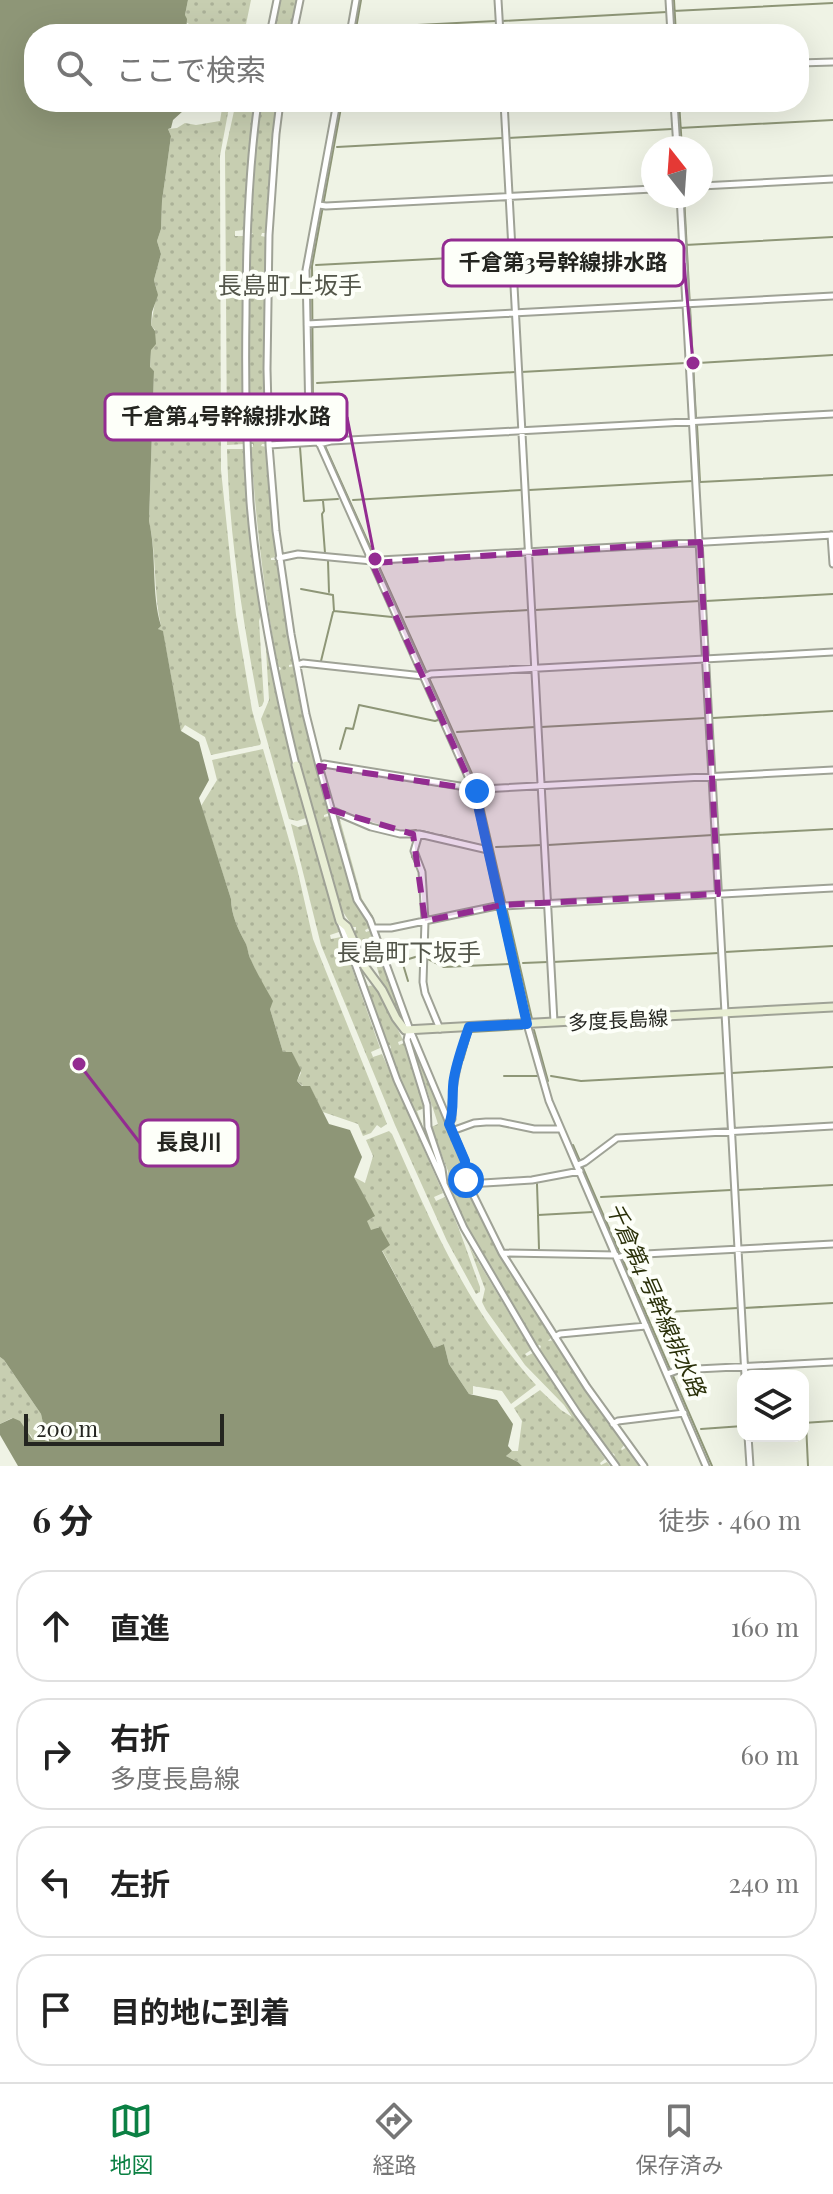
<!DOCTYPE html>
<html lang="ja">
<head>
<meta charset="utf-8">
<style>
  body { margin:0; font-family:"Playfair Display","Noto Sans JP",serif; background:#f2f2f2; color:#222 }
  .controls { position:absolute; right:24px; bottom:24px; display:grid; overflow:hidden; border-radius:16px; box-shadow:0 8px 32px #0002 }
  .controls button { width:72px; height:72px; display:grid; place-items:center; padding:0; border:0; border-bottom:2px solid #e0e0e0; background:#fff; color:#222; font:40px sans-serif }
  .compass { position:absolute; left:641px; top:136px; width:72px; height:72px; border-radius:50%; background:#fff; box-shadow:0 8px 32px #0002; rotate:343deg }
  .scale { position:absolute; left:24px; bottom:20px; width:200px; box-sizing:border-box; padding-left:8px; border:4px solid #242520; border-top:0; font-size:22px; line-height:28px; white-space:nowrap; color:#242520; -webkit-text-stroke:6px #fdfff9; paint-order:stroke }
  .stop { position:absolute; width:24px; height:24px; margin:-18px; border:6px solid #1a73e8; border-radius:50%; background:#fff }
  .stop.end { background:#1a73e8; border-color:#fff; box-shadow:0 2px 8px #0008 }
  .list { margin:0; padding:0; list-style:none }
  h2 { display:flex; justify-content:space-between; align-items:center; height:104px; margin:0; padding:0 32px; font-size:34px }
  h2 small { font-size:26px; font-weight:400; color:#767676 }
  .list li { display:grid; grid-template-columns:52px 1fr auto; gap:24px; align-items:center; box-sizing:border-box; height:112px; margin:0 16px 16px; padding:0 16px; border:2px solid #e0e0e0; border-radius:32px }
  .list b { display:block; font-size:30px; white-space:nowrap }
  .list p { margin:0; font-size:26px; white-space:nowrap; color:#767676 }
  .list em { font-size:26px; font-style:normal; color:#767676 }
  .icon { flex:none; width:44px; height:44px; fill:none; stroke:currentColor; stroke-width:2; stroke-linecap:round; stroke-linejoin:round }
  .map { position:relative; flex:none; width:833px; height:1466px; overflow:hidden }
  .search { position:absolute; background:#fff; box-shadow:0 8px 32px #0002; left:24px; right:24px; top:24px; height:88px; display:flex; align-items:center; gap:20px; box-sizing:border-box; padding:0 28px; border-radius:32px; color:#767676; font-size:30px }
  .sheet { height:616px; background:#fff }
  nav { display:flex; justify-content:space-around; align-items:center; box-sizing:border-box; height:112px; border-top:2px solid #e0e0e0; background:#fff; font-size:22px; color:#767676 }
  nav a { display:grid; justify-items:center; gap:4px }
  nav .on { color:#0b8043 }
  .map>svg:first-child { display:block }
  .grass { fill:url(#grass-dots) }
  .water { fill:#8e9677 }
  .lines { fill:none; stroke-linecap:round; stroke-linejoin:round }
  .stream { stroke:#8e9677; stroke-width:2 }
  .street-casing { stroke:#9fa296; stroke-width:9 }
  .secondary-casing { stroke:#9fa296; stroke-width:11 }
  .street { stroke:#fff; stroke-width:5 }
  .secondary { stroke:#e8eed4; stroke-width:7 }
  .route { stroke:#1a73e8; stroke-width:10 }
  .marked { fill:#932c91; fill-opacity:0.2; stroke:#932c91; stroke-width:6; stroke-dasharray:16 10; stroke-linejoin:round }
  .labels { text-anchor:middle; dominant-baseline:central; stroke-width:8; stroke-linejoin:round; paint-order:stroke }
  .street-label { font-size:20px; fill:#242520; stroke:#fdfff9 }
  .water-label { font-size:22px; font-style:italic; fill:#2a3009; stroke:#fdfff9 }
  .quarter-label { font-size:24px; fill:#53564a; stroke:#fdfff9 }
  .leader { fill:none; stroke:#932c91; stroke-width:3 }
  .callout-dot { fill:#932c91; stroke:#fdfff9; stroke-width:3 }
  .callout { fill:#fdfff9; stroke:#932c91; stroke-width:3 }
  .callout-label { font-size:22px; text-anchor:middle; font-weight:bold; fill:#242520 }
</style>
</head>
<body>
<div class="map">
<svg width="833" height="1466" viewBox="0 0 833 1466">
  <defs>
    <pattern id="grass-dots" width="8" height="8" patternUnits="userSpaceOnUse" patternTransform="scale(2)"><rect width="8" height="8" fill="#c7ceb1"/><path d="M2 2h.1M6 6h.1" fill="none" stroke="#abb198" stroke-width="1.8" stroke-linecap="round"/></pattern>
  </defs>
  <rect width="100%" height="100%" fill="#eff3e5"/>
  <path class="grass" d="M 188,0 L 251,0 L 244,34 L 196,34 L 192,26 L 186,22 L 185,15 Z
    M 280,0 L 298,0 L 291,34 L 274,34 Z
    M 223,102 L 230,102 L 220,156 L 221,470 L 236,615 L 252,710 L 261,743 L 260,745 L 211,755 L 205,737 L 185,725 L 181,731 L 163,632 L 158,629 L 161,626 C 153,592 157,556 149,521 L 154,371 L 150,368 L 151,350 L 155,330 L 151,325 L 157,291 L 154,280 L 161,254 L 157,241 L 161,229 L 162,201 L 171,136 L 168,129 L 177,128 L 185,123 L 196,125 L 220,121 Z
    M 236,102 L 255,102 L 251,133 L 244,230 L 235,231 L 235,236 L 244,236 L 244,444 L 227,445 L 225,152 Z
    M 262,102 L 279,102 L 270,175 L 267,233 L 262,233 L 261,236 L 266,237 L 267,444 L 262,444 L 261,446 L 267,447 L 276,557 L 271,558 L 271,560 L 276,560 L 294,664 L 289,665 L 289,667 L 295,666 L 317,767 L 329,813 L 324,815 L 324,817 L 330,816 L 355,903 L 369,921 L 371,927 L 365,930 L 366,932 L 372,930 L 405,1025 L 381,982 L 376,964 L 368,966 L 354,931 L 356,930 L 356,927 L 353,927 L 339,906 L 314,822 L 317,821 L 316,817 L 313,818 L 298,764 L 279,671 L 281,669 L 280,667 L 278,667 C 264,591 256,525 251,447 L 253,447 L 253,444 L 250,444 L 250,236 L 253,233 L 250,233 L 257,134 Z
    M 227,449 L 244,449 L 247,504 L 261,614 L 259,621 L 264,701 L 262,706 L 259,707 C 243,621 229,536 227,449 Z
    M 265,633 L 281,719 L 306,818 L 297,821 L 289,819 L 261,719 L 269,700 Z
    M 263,749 L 297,868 L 313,939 L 387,1124 L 381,1128 L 377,1125 L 371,1133 L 363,1136 L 358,1124 L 323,1112 L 310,1087 L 303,1086 L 297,1081 L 301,1073 L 292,1052 L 283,1052 L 270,1009 L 270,1003 C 264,989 258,975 251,961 C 248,955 248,948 245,942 C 238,929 231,914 231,899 L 201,806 L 217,780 L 212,760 Z
    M 339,816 L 362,899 L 373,916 L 375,924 L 360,901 L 336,817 Z
    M 291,824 L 298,827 L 308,824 L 339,932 L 330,935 L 331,939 L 341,937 L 380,1048 L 371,1052 L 373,1057 L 382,1054 L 443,1193 L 434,1197 L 436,1201 L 445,1197 C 459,1225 469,1258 480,1287 L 480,1292 L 476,1294 L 447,1241 L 395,1125 L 321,945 Z
    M 347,934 L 368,986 L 376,985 L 403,1040 L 398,1042 L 399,1045 L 404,1043 L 425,1108 L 417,1111 L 439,1168 L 388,1050 L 391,1048 L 390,1045 L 387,1046 Z
    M 415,1053 L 463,1163 L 465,1183 L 460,1186 L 461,1189 L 466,1187 L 503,1257 L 552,1337 L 548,1341 L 554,1340 L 625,1444 L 621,1449 L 622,1450 L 627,1447 L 642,1466 L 620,1466 L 613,1457 L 615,1455 L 613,1453 L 611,1455 L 582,1414 L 539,1349 L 541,1347 L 540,1345 L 537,1346 C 506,1297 476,1247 451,1195 L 453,1194 L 452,1191 L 449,1191 L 448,1171 L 431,1127 L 438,1124 Z
    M 389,1131 L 392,1134 C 433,1227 467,1308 536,1385 L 511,1404 L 502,1391 L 473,1386 L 473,1394 L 469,1394 L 449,1364 L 444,1344 L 434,1348 L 382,1250 L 379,1227 L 371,1231 L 366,1220 L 374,1217 L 354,1177 L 365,1183 L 373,1156 L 366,1140 Z
    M 469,1246 L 531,1350 L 525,1354 L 527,1356 L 533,1353 L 605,1459 L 600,1463 L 601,1465 L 607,1462 L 610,1466 L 522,1466 L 518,1462 L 506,1456 L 512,1451 L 518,1451 L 522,1421 L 514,1408 L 540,1390 L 561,1410 L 572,1417 L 564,1405 L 525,1365 L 486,1310 L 482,1302 L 485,1289 Z
    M 0,1357 L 4,1360 L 41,1414 L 43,1423 L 48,1432 C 46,1437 39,1441 33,1440 L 31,1435 L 12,1418 L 0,1424 Z"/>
  <path class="water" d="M 0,0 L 188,0 L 185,15 L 187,19 L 186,34 L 34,34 L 34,102 L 193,102 L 173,120 L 171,128 L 168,129 L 171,136 L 162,201 L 161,229 L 157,241 L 161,254 L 154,280 L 158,295 L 152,312 L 151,325 L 155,331 L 156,344 L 151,350 L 150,367 L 154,371 L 149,521 C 157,556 151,592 161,626 L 158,629 L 163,631 L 181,731 L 199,742 L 209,780 L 199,798 L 231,899 C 231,914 238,929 245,942 C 248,947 248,955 251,960 C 257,974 265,987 273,1001 L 270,1009 L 283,1052 L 292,1052 L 301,1070 L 297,1081 L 302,1086 L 310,1086 L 329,1124 L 350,1130 L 362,1157 L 354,1177 L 375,1216 L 367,1221 L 371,1230 L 380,1227 L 390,1245 L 382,1251 L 434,1348 L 444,1344 L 449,1364 L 469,1394 L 497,1400 L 513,1424 L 508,1446 L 512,1451 L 506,1456 L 518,1462 L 522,1466 L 18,1466 L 0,1435 L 0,1424 L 13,1418 L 20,1421 L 33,1440 L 37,1440 L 48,1433 L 43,1423 L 41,1414 L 4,1360 L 0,1357 Z"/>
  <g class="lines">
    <path class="stream" d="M 674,0 L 676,34
      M 673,11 L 833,3
      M 502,21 L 667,12
      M 358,28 L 496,21
      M 355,34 L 361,0
      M 679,102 L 682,148
      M 679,128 L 833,120
      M 508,138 L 672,129
      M 337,147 L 502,138
      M 684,196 L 696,418
      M 685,245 L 833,237
      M 515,255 L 679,246
      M 316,265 L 509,255
      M 698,363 L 833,355
      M 521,372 L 686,363
      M 317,383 L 515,372
      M 697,425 L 700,482 L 833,475
      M 323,440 L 313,415 L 312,266 L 342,102
      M 325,446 L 478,787
      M 300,447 L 304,501 L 338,499
      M 529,490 L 693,481
      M 353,500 L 522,490
      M 323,501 L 324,511 L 322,514 L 325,553
      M 328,561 L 329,592
      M 301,589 L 333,595 L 334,611 L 392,617
      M 706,601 L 833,594
      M 535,610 L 700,601
      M 406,617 L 529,610
      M 321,661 L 333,612
      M 713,718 L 833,711
      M 541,727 L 706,718
      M 457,732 L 535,727
      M 340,749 L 346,728 L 353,729 L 359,705 L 435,721 L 438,720
      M 480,793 L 532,1019
      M 422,831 L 434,834
      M 405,832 L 416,830
      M 440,835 L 483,846
      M 718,835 L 833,829
      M 548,845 L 713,835
      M 496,847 L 542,845
      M 412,852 L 412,857 L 417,864
      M 725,952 L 833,946
      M 428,959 L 444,967 L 510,964
      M 553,962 L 719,953
      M 523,963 L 548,962
      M 408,981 L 402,961 L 422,955 L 422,953
      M 534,1030 L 548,1081
      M 463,1060 L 471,1032 L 522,1029
      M 732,1073 L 833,1067
      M 504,1076 L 537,1076
      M 551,1076 L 581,1081 L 726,1073
      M 573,1145 L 712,1466
      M 537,1184 L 538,1214
      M 738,1190 L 833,1185
      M 601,1197 L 731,1190
      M 539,1249 L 538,1215 L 593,1212
      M 744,1308 L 833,1303
      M 650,1313 L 738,1308
      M 803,1423 L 833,1421
      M 806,1423 L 808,1466
      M 701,1429 L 743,1426"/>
    <defs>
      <path id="street" d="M 498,0 L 500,34
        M 669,0 L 671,34
        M 270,34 L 277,0
        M 293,34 L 300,0
        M 350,34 L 356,0
        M 799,63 L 833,62
        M 258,102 C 248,173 246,243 246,314 C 245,377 246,440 250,502 C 257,590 275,679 296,765
        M 280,102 L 276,134 L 269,235 L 267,369 L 269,445 L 276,531 L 291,634 L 306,714 L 319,766 L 357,900 L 370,920 L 410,1030 L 465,1161 L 466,1180 L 502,1253 L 587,1387 L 644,1466
        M 337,102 L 306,270 L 309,420 L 475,792 L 527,1024 L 549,1101 L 706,1466
        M 504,102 L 554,1022
        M 674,102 L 677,148
        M 701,186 L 833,179
        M 680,196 L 745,1376
        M 319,205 L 326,206 L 653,189
        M 307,324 L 833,296
        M 319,444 L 331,441 L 833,414
        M 269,445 L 318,442
        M 831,535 L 833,564
        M 279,558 L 298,554 L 372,561
        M 372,563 L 380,560 L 833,535
        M 297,665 L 303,663 L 423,676
        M 424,677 L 431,674 L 833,652
        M 319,766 L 324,764 L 472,788
        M 475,792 L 482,789 L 833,770
        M 331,810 L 371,827 L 400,834 L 419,834 L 488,850
        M 419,834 L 414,851 L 422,872 L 425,921 L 423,982 L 425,993 L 440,1029
        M 502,906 L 833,888
        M 340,922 L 397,1080 L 464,1228 L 535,1349 L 578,1414 L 616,1466
        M 373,928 L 391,928 L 501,905
        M 409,1031 L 407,1040 L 427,1105 L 428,1127 L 442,1169 L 444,1183
        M 449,1124 L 452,1119 C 451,1084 458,1060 469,1027
        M 452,1131 L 474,1123 L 486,1122 L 500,1122 L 534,1129 L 560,1129
        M 578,1165 L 585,1162 L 617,1138 L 833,1126
        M 468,1184 L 532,1180 L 580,1171
        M 502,1253 L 616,1255
        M 617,1258 L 626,1255 L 833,1244
        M 555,1337 L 560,1334 L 646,1326
        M 667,1374 L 678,1370 L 833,1362
        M 613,1424 L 618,1421 L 684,1413
        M 748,1436 L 750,1466"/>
      <path id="secondary" d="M 296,765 L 340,921 L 347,927 L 365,967 L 382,990 L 396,1018 L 405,1030 L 833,1007"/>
    </defs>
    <use href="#street" class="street-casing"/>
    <use href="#secondary" class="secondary-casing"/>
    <use href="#street" class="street"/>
    <use href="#secondary" class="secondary"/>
  </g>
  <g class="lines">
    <path class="route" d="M 466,1180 L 465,1161 L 449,1124 C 455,1111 451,1093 454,1078 C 457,1061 463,1044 469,1027 L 527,1024 L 475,792 L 477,791"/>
  </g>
  <path class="marked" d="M 700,542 L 718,894 L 502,905 L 425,921 L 413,834 L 331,810 L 319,766 L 473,789 L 372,563 Z"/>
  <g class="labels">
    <g class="street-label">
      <text transform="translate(618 1019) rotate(-3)">多度長島線</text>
    </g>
    <g class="water-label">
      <text transform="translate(657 1299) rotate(66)">千倉第4号幹線排水路</text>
    </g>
    <g class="quarter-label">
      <text x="290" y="284">長島町上坂手</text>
      <text x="409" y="951">長島町下坂手</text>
    </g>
  </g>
  <path class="leader" d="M693 363L684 263M375 559L347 417M79 1064L140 1143"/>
  <g class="callout-dot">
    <circle cx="693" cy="363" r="8"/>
    <circle cx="375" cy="559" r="8"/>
    <circle cx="79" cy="1064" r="8"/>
  </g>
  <g class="callout">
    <rect x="443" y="240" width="241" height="46" rx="8"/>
    <rect x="105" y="394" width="242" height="46" rx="8"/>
    <rect x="140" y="1120" width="98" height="46" rx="8"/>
  </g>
  <g class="callout-label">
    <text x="563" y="270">千倉第3号幹線排水路</text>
    <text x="226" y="424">千倉第4号幹線排水路</text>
    <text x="189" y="1150">長良川</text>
  </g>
</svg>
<div class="controls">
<button><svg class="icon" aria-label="layers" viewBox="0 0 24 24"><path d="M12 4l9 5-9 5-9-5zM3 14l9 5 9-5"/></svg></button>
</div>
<svg class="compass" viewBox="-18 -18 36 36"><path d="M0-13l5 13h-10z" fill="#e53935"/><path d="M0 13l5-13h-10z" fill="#767676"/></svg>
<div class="scale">200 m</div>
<div class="stop" style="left:466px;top:1180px"></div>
<div class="stop end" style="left:477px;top:791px"></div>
<div class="search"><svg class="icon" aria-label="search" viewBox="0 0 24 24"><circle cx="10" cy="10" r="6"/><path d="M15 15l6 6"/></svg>ここで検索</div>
</div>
<section class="sheet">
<h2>6 分<small>徒歩 · 460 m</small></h2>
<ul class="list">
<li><svg class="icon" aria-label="ahead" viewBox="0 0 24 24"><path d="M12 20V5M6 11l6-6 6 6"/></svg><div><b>直進</b></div><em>160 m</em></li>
<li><svg class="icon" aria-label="right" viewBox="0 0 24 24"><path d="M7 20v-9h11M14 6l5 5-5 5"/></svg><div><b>右折</b><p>多度長島線</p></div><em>60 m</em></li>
<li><svg class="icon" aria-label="left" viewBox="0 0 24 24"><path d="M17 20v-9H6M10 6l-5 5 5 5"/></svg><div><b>左折</b></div><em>240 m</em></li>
<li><svg class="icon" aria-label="arrive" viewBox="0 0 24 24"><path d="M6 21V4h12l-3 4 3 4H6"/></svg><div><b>目的地に到着</b></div></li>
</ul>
</section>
<nav>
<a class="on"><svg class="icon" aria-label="map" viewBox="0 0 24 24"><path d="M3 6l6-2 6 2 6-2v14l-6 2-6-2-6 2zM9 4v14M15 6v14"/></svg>地図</a>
<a><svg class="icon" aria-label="directions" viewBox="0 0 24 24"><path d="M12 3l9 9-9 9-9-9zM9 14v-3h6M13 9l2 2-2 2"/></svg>経路</a>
<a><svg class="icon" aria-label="saved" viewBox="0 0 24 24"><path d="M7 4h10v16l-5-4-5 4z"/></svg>保存済み</a>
</nav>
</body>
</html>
